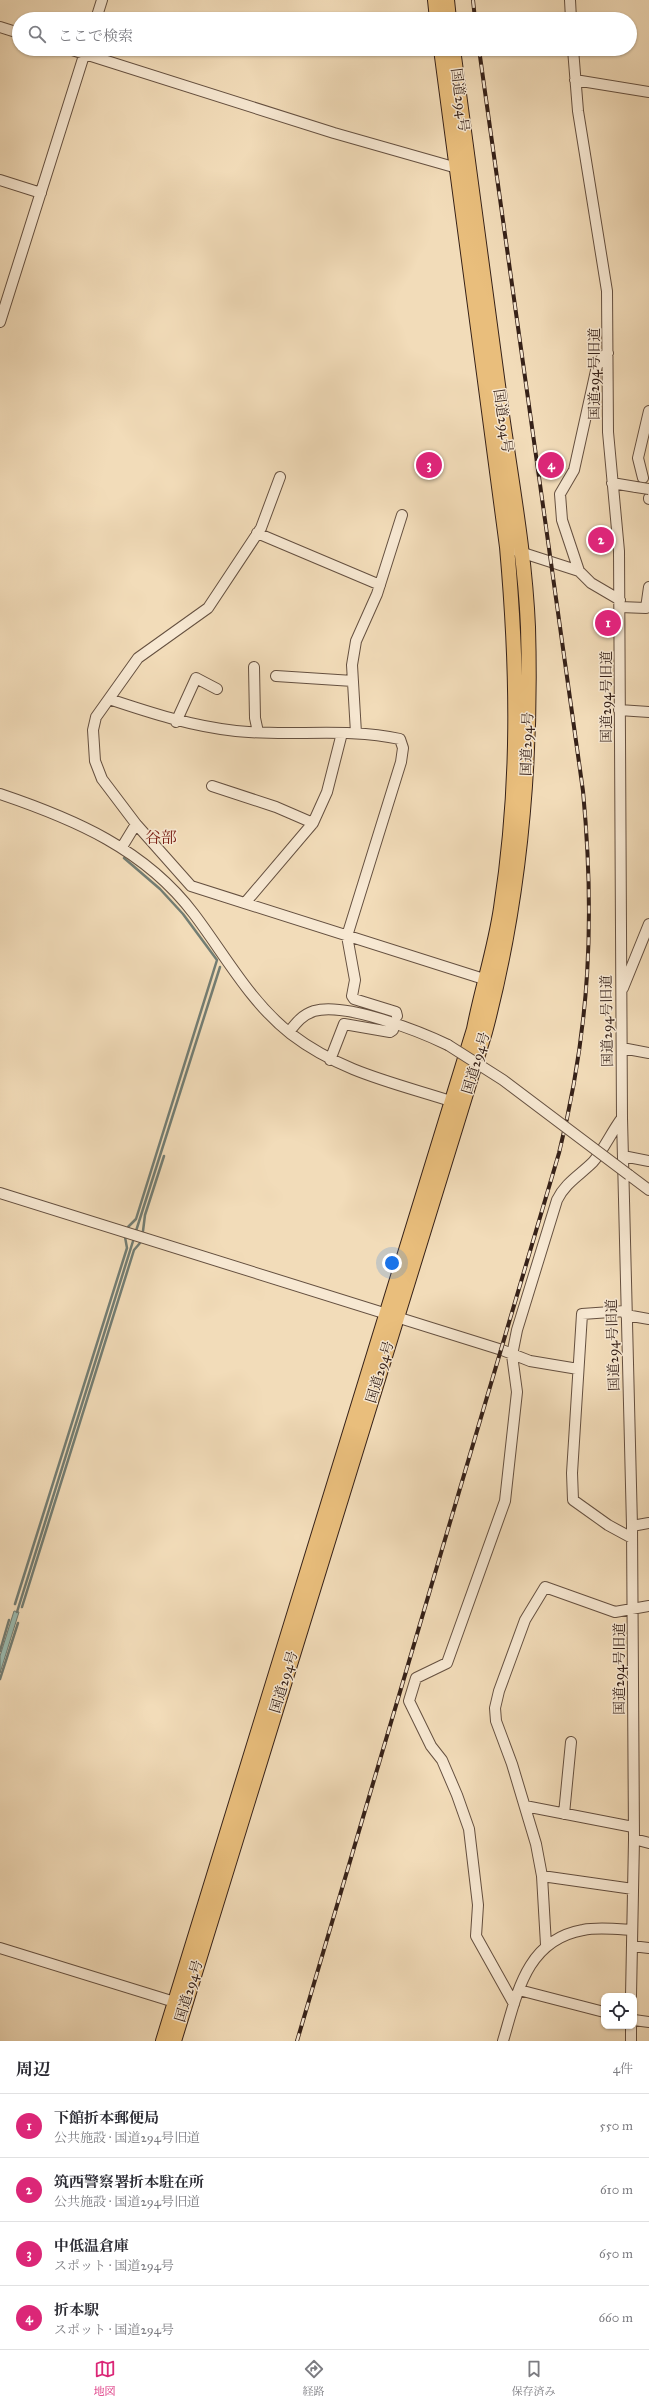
<!DOCTYPE html>
<html lang="ja">
<head>
<meta charset="utf-8">
<style>
  body { margin:0; font-family:"IM FELL Great Primer","Noto Serif JP",serif; background:#f2f2f3; color:#2b2b33 }
  .controls { position:absolute; right:12px; bottom:12px; display:grid; overflow:hidden; border-radius:8px; box-shadow:0 1px 3px #0004 }
  .controls button { width:36px; height:36px; display:grid; place-items:center; padding:0; border:0; border-bottom:1px solid #e1e1e2; background:#fff; color:#2b2b33; font:20px sans-serif }
  .you { position:absolute; left:392px; top:1263px; width:14px; height:14px; margin:-10px; border:3px solid #fff; border-radius:50%; background:#1a73e8; box-shadow:0 0 0 6px #1a73e833 }
  .badge { display:grid; place-items:center; width:26px; height:26px; border-radius:50%; background:#db2777; color:#fff; font-size:13px; font-weight:700 }
  .pin { position:absolute; translate:-50% -50%; border:2px solid #fff; box-shadow:0 1px 4px #0006 }
  .list { margin:0; padding:0; list-style:none }
  h2 { display:flex; justify-content:space-between; align-items:center; height:52px; margin:0; padding:0 16px; font-size:17px }
  h2 small { font-size:13px; font-weight:400; color:#7c7c81 }
  .list li { display:grid; grid-template-columns:26px 1fr auto; gap:12px; align-items:center; box-sizing:border-box; height:64px; padding:0 16px; border-top:1px solid #e1e1e2 }
  .list b { display:block; font-size:15px; white-space:nowrap }
  .list p { margin:0; font-size:13px; white-space:nowrap; color:#7c7c81 }
  .list em { font-size:13px; font-style:normal; color:#7c7c81 }
  .icon { flex:none; width:22px; height:22px; fill:none; stroke:currentColor; stroke-width:2; stroke-linecap:round; stroke-linejoin:round }
  .map { position:relative; flex:none; width:649px; height:2041px; overflow:hidden }
  .search { position:absolute; background:#fff; box-shadow:0 1px 3px #0004; left:12px; right:12px; top:12px; height:44px; display:flex; align-items:center; gap:10px; box-sizing:border-box; padding:0 14px; border-radius:22px; color:#7c7c81; font-size:15px }
  .sheet { height:308px; background:#fff }
  nav { display:flex; justify-content:space-around; align-items:center; box-sizing:border-box; height:56px; border-top:1px solid #e1e1e2; background:#fff; font-size:11px; color:#7c7c81 }
  nav a { display:grid; justify-items:center; gap:2px }
  nav .on { color:#db2777 }
  .map>svg:first-child { display:block }
  .water { fill:#9bbbb0; stroke:#737d73 }
  .lines { fill:none; stroke-linecap:round; stroke-linejoin:round }
  .stream { stroke:#737d73; stroke-width:2.5 }
  .minor-casing { stroke:#655040; stroke-width:12 }
  .highway-casing { stroke:#362118; stroke-width:16 }
  .minor { stroke:#f7e8d2; stroke-width:10 }
  .highway { stroke:#e9be7c; stroke-width:14 }
  .rail-casing { stroke:#362118; stroke-width:4 }
  .rail { stroke:#f7e8d2; stroke-width:2.5; stroke-dasharray:8; stroke-linecap:butt }
  .minor-bridge-casing { stroke:#655040; stroke-width:12; stroke-linecap:butt }
  .minor-bridge { stroke:#f7e8d2; stroke-width:10 }
  .labels { text-anchor:middle; dominant-baseline:central; stroke-width:3; stroke-linejoin:round; paint-order:stroke }
  .street-label { font-size:14px; fill:#362118; stroke:#f7e8d2 }
  .quarter-label { font-size:16px; fill:#7a1f14; stroke:#f7e8d2 }
</style>
</head>
<body>
<div class="map">
<svg width="649" height="2041" viewBox="0 0 649 2041">
  <rect width="100%" height="100%" fill="#f2dcb9"/>
  <filter id="stains"><feTurbulence type="fractalNoise" baseFrequency=".005" numOctaves="4"/><feColorMatrix values="0 0 0 0 .2 0 0 0 0 .09 0 0 0 0 .02 0 0 0 .5 -.17"/></filter>
  <radialGradient id="worn" r=".72"><stop offset=".6" stop-color="#630" stop-opacity="0"/><stop offset="1" stop-color="#630" stop-opacity=".3"/></radialGradient>
  <path class="water" d="M 14,1611 L 19,1612 L 0,1673 L 0,1656 Z"/>
  <g class="lines">
    <path class="stream" d="M 124,858 L 160,889 L 183,914 L 217,960 L 136,1219 L 128,1227
      M 136,1231 L 220,967
      M 143,1231 L 145,1215 L 164,1156
      M 15,1604 L 127,1248 L 125,1237
      M 22,1607 L 134,1250 L 140,1243
      M 17,1612 L 134,1238
      M 0,1651 L 9,1620
      M 0,1679 L 18,1623"/>
    <defs>
      <path id="minor" d="M 570,0 L 571,19
        M 96,19 L 102,0
        M 0,27 L 19,33
        M 69,49 L 334,133 L 457,168
        M 573,49 L 578,111 L 607,291 L 608,432 L 619,551 L 622,1118 L 632,1526 L 634,1839 L 631,1996
        M 575,80 L 649,92
        M 0,180 L 41,193
        M 0,322 L 86,49
        M 280,477 L 261,528 L 208,608 L 138,658 L 96,717 L 93,730 L 95,761 L 102,779 L 136,824 L 191,886 L 487,980
        M 643,478 L 638,458 L 649,411
        M 612,483 L 636,487
        M 649,498 L 649,499
        M 257,533 L 380,585
        M 517,551 L 579,571 L 591,583 L 620,600
        M 579,571 L 562,520 L 560,494 L 574,470 L 597,366 L 603,356 L 608,353
        M 620,607 L 646,608 L 649,587
        M 254,667 L 255,718 L 258,732
        M 276,676 L 353,681
        M 109,699 C 151,713 191,726 236,731 C 290,737 345,727 400,739 L 403,748 L 401,762 L 347,936 L 355,980 L 352,996 L 354,999 L 396,1012 L 397,1016
        M 619,710 L 649,712
        M 176,722 L 196,678 L 217,689
        M 356,733 L 352,665 L 356,641 L 377,594 L 402,515
        M 212,786 L 276,807 L 313,823
        M 0,794 C 74,819 145,849 194,914 C 225,955 250,1002 291,1034 C 342,1073 396,1083 457,1103
        M 122,847 L 136,824
        M 245,903 L 313,823 L 327,792 L 342,733
        M 623,988 L 649,924
        M 289,1032 C 296,1023 302,1015 314,1011 C 345,1002 419,1031 448,1045
        M 622,1048 L 649,1053
        M 330,1060 L 344,1024 L 390,1032 L 393,1030
        M 623,1156 L 649,1161
        M 629,1175 L 649,1190
        M 0,1193 L 502,1350 L 530,1361 L 578,1369
        M 625,1311 L 582,1314 L 572,1473 L 573,1500 L 608,1525 L 632,1538
        M 626,1315 L 649,1319
        M 632,1526 L 649,1523
        M 525,1806 L 633,1827
        M 564,1814 L 571,1742
        M 634,1839 L 649,1843
        M 542,1876 L 633,1889
        M 546,1945 L 542,1876 L 536,1844 L 512,1764 L 496,1721 L 495,1708 L 499,1691 L 525,1620 L 545,1587 L 615,1612 L 649,1606
        M 632,1946 L 649,1948
        M 0,1948 L 181,2004
        M 519,1990 L 604,2012
        M 514,2004 L 476,1936 L 478,1905 L 469,1829 L 457,1795 L 442,1760 L 431,1746 L 409,1701 L 416,1678 L 447,1663 L 505,1501 L 517,1392 L 512,1355 L 517,1330 L 557,1200 C 565,1183 580,1175 593,1162 C 603,1151 612,1131 622,1118
        M 634,2020 L 649,2022
        M 503,2041 C 517,1994 526,1940 583,1930 C 598,1927 616,1929 631,1930
        M 631,2041 L 631,2026"/>
      <path id="highway" d="M 435,0 L 437,19
        M 447,0 L 449,19
        M 163,2041 L 474,1029 C 482,988 495,949 501,908 C 520,785 518,671 507,547 L 441,49
        M 174,2041 L 485,1032 C 520,900 532,764 528,627 C 525,556 512,485 502,415 C 486,293 469,171 453,49"/>
    </defs>
    <use href="#minor" class="minor-casing"/>
    <use href="#highway" class="highway-casing"/>
    <use href="#minor" class="minor"/>
    <use href="#highway" class="highway"/>
    <defs>
      <path id="rail" d="M 473,0 L 475,19
        M 297,2041 L 559,1153 C 590,1028 595,919 583,791 L 479,49"/>
    </defs>
    <use href="#rail" class="rail-casing"/>
    <use href="#rail" class="rail"/>
    <defs>
      <path id="minor-bridge" d="M 636,487 L 649,489
        M 448,1045 L 503,1080 L 629,1175"/>
    </defs>
    <use href="#minor-bridge" class="minor-bridge-casing"/>
    <use href="#minor-bridge" class="minor-bridge"/>
  </g>
  <g class="labels">
    <g class="street-label">
      <text transform="translate(460 100) rotate(83)">国道294号</text>
      <text transform="translate(594 374) rotate(-90)">国道294号旧道</text>
      <text transform="translate(503 421) rotate(82)">国道294号</text>
      <text transform="translate(606 697) rotate(-90)">国道294号旧道</text>
      <text transform="translate(527 744) rotate(-88)">国道294号</text>
      <text transform="translate(607 1021) rotate(-91)">国道294号旧道</text>
      <text transform="translate(476 1063) rotate(-73)">国道294号</text>
      <text transform="translate(613 1345) rotate(-92)">国道294号旧道</text>
      <text transform="translate(380 1372) rotate(-73)">国道294号</text>
      <text transform="translate(619 1669) rotate(-90)">国道294号旧道</text>
      <text transform="translate(284 1682) rotate(-73)">国道294号</text>
      <text transform="translate(189 1991) rotate(-73)">国道294号</text>
    </g>
    <g class="quarter-label">
      <text x="161" y="837">谷部</text>
    </g>
  </g>
  <rect width="100%" height="100%" filter="url(#stains)"/>
  <rect width="100%" height="100%" fill="url(#worn)"/>
</svg>
<div class="controls">
<button><svg class="icon" aria-label="locate" viewBox="0 0 24 24"><circle cx="12" cy="12" r="6"/><path d="M12 2v4M12 18v4M2 12h4M18 12h4"/></svg></button>
</div>
<div class="you"></div>
<div class="pin badge" style="left:608px;top:623px">1</div>
<div class="pin badge" style="left:601px;top:540px">2</div>
<div class="pin badge" style="left:429px;top:465px">3</div>
<div class="pin badge" style="left:551px;top:465px">4</div>
<div class="search"><svg class="icon" aria-label="search" viewBox="0 0 24 24"><circle cx="10" cy="10" r="6"/><path d="M15 15l6 6"/></svg>ここで検索</div>
</div>
<section class="sheet">
<h2>周辺<small>4件</small></h2>
<ul class="list">
<li><span class="badge">1</span><div><b>下館折本郵便局</b><p>公共施設 · 国道294号旧道</p></div><em>550 m</em></li>
<li><span class="badge">2</span><div><b>筑西警察署折本駐在所</b><p>公共施設 · 国道294号旧道</p></div><em>610 m</em></li>
<li><span class="badge">3</span><div><b>中低温倉庫</b><p>スポット · 国道294号</p></div><em>650 m</em></li>
<li><span class="badge">4</span><div><b>折本駅</b><p>スポット · 国道294号</p></div><em>660 m</em></li>
</ul>
</section>
<nav>
<a class="on"><svg class="icon" aria-label="map" viewBox="0 0 24 24"><path d="M3 6l6-2 6 2 6-2v14l-6 2-6-2-6 2zM9 4v14M15 6v14"/></svg>地図</a>
<a><svg class="icon" aria-label="directions" viewBox="0 0 24 24"><path d="M12 3l9 9-9 9-9-9zM9 14v-3h6M13 9l2 2-2 2"/></svg>経路</a>
<a><svg class="icon" aria-label="saved" viewBox="0 0 24 24"><path d="M7 4h10v16l-5-4-5 4z"/></svg>保存済み</a>
</nav>
</body>
</html>
